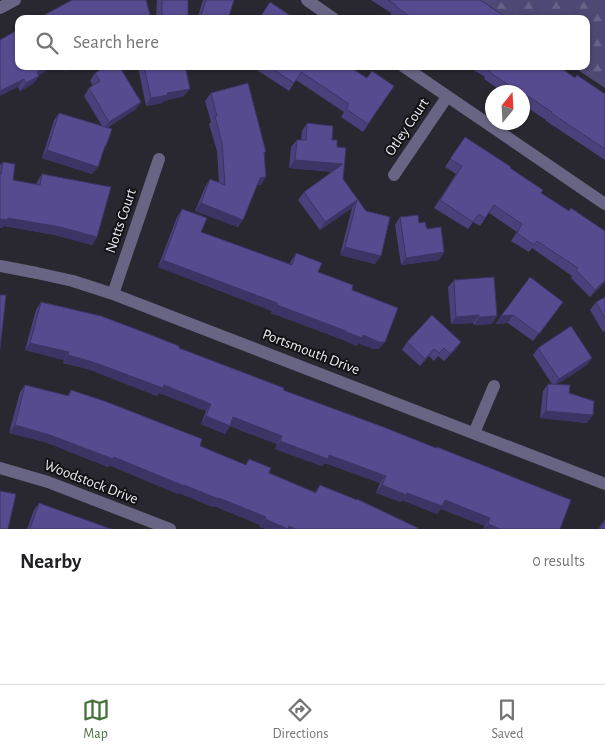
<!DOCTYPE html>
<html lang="en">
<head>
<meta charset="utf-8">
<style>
  body { margin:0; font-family:"Alegreya Sans",sans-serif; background:#f2f2f2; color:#202124 }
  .compass { position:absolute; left:485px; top:85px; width:45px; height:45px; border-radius:50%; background:#fff; box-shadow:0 1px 4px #0004; rotate:18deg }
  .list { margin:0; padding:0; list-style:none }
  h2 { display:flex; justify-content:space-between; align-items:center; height:65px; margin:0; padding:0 20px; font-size:21px }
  h2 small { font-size:16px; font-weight:400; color:#757577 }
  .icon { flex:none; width:28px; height:28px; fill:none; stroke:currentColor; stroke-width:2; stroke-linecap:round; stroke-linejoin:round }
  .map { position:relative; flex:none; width:605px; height:529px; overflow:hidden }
  .search { position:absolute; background:#fff; box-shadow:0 1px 4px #0004; left:15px; right:15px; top:15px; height:55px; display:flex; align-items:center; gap:12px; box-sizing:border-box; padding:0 18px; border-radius:10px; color:#757577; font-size:19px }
  .sheet { height:155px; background:#fff }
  nav { display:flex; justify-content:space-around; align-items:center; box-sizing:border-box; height:70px; border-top:1px solid #e0e0e0; background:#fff; font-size:14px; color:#757577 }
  nav a { display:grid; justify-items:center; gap:2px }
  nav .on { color:#47713c }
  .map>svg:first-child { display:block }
  .forest { fill:url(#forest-firs) }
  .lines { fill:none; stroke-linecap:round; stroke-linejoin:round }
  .minor { stroke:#686584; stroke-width:12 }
  .wall { fill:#4a407b }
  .shaded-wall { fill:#3c3464 }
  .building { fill:#564b8f; stroke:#3c3464 }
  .labels { text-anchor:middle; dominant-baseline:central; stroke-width:4; stroke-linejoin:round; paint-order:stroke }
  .street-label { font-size:15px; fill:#ebebf1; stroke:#121115 }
</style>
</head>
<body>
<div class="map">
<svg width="605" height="529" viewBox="0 0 605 529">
  <defs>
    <pattern id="forest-firs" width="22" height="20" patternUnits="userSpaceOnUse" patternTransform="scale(1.25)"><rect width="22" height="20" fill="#4d4874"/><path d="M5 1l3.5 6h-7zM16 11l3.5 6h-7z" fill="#676388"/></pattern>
  </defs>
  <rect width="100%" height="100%" fill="#292831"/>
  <path class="forest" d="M 473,0 L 605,0 L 605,88 L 572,66 L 586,66 L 586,19 L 501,19 Z"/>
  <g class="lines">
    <path class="minor" d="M 307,0 L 334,19
      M 0,8 L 15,0
      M 403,66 L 605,204
      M 394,175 L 447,97
      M 0,266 L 37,273 L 73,281 L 113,294 L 605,484
      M 113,294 L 159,159
      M 474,433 L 494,386
      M 0,468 L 48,482 L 170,529"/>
  </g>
  <path class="wall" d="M 157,0 L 188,0 L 187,19 L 156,19 Z
    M 203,0 L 234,0 L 228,19 L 197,19 Z
    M 371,0 L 480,0 L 509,19 L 397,19 L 390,14 L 391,13 Z
    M 19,29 L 38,76 L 33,84 L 20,91 L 18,87 Z
    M 62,66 L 74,66 L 65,71 Z
    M 138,66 L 185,66 L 184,96 L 164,101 L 162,103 L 146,106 L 138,67 Z
    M 251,66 L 348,66 L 367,78 L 394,86 L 363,132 L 341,117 L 344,112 L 296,80 L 289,91 Z
    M 467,66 L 558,66 L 575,78 L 605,94 L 605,160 L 546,121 L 546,120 L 522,104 L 522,92 L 503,92 L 484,79 L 485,77 Z
    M 95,73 L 136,109 L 107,128 L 106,146 L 103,151 L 98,167 L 92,174 L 42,158 L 54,120 L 59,113 L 102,126 L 84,96 L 89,88 L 93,86 L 90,81 Z
    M 211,93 L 264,155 L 261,185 L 257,185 L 238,227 L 195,211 L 205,187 L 210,179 L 219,183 L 217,151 L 209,124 L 211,122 L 205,101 Z
    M 307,123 L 332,140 L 337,147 L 343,179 L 366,211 L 375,264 L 340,255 L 352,208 L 320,230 L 298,200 L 304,192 L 333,172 L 289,168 L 291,147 L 297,140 L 301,140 L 302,131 Z
    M 465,137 L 510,168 L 541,193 L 569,211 L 605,231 L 605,282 L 590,297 L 571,278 L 572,276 L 532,248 L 529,252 L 511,241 L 517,232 L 489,213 L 480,226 L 473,222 L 468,229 L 434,208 L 456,174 L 445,167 Z
    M 3,162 L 13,180 L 36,185 L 37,182 L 42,174 L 97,237 L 92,245 L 55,235 L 4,226 L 2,228 L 0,228 L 0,165 Z
    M 182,209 L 201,232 L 290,264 L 291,261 L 296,253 L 318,272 L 352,290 L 379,349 L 374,349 L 358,343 L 357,346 L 341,339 L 271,313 L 272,311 L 158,267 L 177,217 Z
    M 400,217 L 419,223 L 427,229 L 444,252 L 439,260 L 401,265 L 395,225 Z
    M 454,280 L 492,324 L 474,325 L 473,323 L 451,324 L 448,287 Z
    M 605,297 L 605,331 L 603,332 L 590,310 L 596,302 Z
    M 41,302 L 179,348 L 283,390 L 560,529 L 483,529 L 485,526 L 441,509 L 437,514 L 402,500 L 401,502 L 376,493 L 380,483 L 325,463 L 322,466 L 275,449 L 277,444 L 230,426 L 225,434 L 201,424 L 206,411 L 159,393 L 157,396 L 88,369 L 63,363 L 64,360 L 25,350 L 36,310 Z
    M 563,302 L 533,341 L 508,323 L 496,324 L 501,316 Z
    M 407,342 L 461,342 L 456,349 L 444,361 L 438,356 L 434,361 L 429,356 L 420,366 L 402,350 Z
    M 538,348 L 587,365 L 557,384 L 569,393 L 587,423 L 540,418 L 543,391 L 548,384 L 552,384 L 533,355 Z
    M 25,385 L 67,396 L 71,390 L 245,465 L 249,459 L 269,473 L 315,492 L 320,485 L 418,528 L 259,527 L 260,525 L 214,506 L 213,507 L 179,493 L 178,494 L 109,465 L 108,467 L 45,442 L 9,433 L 20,392 Z
    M 39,503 L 111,529 L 27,529 L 34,510 Z
    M 605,519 L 605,529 L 599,529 L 600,526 Z"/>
  <path class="shaded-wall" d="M 162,17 L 188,18 L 187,19 L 161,19 Z
    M 47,66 L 55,66 L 31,80 L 37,72 Z
    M 69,66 L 74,66 L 65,71 Z
    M 39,76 L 33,84 L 20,91 L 26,83 Z
    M 24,79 L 18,87 L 0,96 L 0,91 Z
    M 190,89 L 184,96 L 164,101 L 162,103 L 146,106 L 151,98 L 167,93 Z
    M 141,102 L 136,109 L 104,129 L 109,122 Z
    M 47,150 L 98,167 L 92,174 L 42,158 Z
    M 295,160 L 343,164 L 338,172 L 289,168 Z
    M 266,177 L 261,185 L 255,185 L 260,178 Z
    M 357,200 L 352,208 L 320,230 L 325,222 Z
    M 201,203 L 243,220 L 238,227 L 195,211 Z
    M 8,218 L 60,227 L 97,237 L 92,245 L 55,235 L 4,226 L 2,228 L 0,228 L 0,219 Z
    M 345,247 L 381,256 L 375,264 L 340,255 Z
    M 444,252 L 439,260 L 401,265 L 406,258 Z
    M 163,260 L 277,303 L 272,311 L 158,267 Z
    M 605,280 L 605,282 L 590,297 L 595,290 Z
    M 277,305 L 346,331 L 341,339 L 271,313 Z
    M 479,315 L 473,323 L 451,324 L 456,317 Z
    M 513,315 L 508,323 L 496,324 L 501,316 Z
    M 497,316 L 492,324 L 474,325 L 479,317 Z
    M 346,332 L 363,335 L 385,342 L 379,349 L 374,349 L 358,343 L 357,346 L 341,339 Z
    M 461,342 L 456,349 L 444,361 L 450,354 Z
    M 30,343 L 69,352 L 64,360 L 25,350 Z
    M 434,349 L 429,356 L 420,366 L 425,359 Z
    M 68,355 L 93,362 L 164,385 L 211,404 L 206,411 L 159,393 L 157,396 L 88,369 L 63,363 Z
    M 592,358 L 587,365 L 553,387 L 559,379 Z
    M 546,411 L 593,415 L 587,423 L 540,418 Z
    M 206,416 L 233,417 L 282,436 L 277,444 L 229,426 L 230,426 L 225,434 L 201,424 Z
    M 15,425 L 50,435 L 114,457 L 266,517 L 260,525 L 214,506 L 213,507 L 179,493 L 178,494 L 109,465 L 108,467 L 45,442 L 9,433 Z
    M 280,441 L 329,455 L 386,476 L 380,483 L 325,463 L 322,466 L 275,449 Z
    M 382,485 L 407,493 L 445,500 L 490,518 L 485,526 L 441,509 L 437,514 L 402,500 L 401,502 L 376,493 Z
    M 265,519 L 289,526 L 295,529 L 265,529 L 259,527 Z
    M 488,524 L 500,529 L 484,529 Z"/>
  <path class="building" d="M 72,0 L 146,0 L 151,18 L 148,19 L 37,19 Z
    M 162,0 L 188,0 L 188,18 L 162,17 Z
    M 206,0 L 234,0 L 228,19 L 200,19 Z
    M 388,0 L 480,0 L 509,19 L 414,19 L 395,6 L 396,5 Z
    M 270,2 L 291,16 L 291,17 L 293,19 L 259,19 Z
    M 19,29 L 19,66 L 47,66 L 37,72 L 39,76 L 26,83 L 24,79 L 0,91 L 0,40 Z
    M 106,66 L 119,66 L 141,102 L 109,122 L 89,88 L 100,81 L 95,73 Z
    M 144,66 L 185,66 L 190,89 L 167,93 L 168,95 L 151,98 Z
    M 268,66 L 348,66 L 367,78 L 372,71 L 394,86 L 368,124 L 346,109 L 349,104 L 301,72 L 294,83 Z
    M 485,66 L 558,66 L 575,78 L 577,75 L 605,94 L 605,149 L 551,113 L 552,112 L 511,85 L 510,86 L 489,72 L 490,70 Z
    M 248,83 L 266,152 L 264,152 L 266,177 L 260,178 L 243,220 L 201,203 L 210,179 L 225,185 L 222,143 L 215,116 L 217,116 L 211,93 Z
    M 59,113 L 112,129 L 106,146 L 105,146 L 98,167 L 47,150 Z
    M 307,123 L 333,126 L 332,140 L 337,140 L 337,147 L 346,148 L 343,179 L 366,211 L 390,217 L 381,256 L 345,247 L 357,200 L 325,222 L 304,192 L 343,164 L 295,160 L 297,140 L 306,140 Z
    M 465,137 L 511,167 L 510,168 L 543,190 L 541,193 L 569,211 L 571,208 L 605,231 L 605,280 L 595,290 L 576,270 L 578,268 L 537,241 L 534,245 L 517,233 L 522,224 L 494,205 L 485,218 L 479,214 L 473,222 L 440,200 L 462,166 L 450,159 Z
    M 3,162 L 15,164 L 13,180 L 40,185 L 42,174 L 111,187 L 97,237 L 60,227 L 8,218 L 7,220 L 0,219 L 0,174 L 1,174 Z
    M 182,209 L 207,218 L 201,232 L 292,265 L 296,253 L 322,263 L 318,272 L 353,285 L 352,290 L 398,308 L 385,342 L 379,342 L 363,335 L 362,338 L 346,332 L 346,331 L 277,305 L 277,303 L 163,260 Z
    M 418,215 L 419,223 L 425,222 L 427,229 L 441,227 L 444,252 L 406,258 L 400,217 Z
    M 494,277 L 497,316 L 479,317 L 479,315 L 456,317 L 454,280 Z
    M 530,277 L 563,302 L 539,334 L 513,315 L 501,316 Z
    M 0,295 L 6,295 L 0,349 Z
    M 605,297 L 605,318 L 596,302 Z
    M 41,302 L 101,316 L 146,333 L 179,346 L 179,348 L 284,388 L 283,390 L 386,428 L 436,448 L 437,447 L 571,500 L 560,529 L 500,529 L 488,524 L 490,518 L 445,500 L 442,506 L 407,493 L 406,495 L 382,485 L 386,476 L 329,455 L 328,459 L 280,441 L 282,436 L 233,417 L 230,426 L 206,416 L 211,404 L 164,385 L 163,388 L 93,362 L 68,355 L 69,352 L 30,343 Z
    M 432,315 L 461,342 L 450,354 L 444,348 L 439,353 L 434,349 L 425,359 L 407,342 Z
    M 571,326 L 592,358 L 559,379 L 538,348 Z
    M 548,384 L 570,385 L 569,393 L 594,401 L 593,415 L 546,411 Z
    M 25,385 L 69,396 L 71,390 L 107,402 L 202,439 L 200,446 L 246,465 L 249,459 L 271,468 L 269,473 L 316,493 L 320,485 L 357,500 L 357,499 L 418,528 L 417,529 L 295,529 L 289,526 L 288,529 L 265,519 L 266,517 L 219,498 L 219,499 L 184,485 L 184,486 L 114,457 L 113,459 L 50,435 L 15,425 Z
    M 0,491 L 16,494 L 8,529 L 0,529 Z
    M 39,503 L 111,529 L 30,529 Z
    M 605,520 L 605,529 L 601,529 Z"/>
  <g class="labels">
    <g class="street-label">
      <text transform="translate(407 127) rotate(-56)">Otley Court</text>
      <text transform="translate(121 221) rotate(-71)">Notts Court</text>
      <text transform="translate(311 352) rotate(21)">Portsmouth Drive</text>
      <text transform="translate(91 482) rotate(21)">Woodstock Drive</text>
    </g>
  </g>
</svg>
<svg class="compass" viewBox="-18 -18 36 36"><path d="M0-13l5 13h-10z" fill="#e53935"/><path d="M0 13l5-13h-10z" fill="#757577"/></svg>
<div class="search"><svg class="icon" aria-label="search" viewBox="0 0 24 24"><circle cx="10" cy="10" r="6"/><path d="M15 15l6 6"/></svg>Search here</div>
</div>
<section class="sheet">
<h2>Nearby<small>0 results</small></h2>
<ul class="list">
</ul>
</section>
<nav>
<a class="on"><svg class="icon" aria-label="map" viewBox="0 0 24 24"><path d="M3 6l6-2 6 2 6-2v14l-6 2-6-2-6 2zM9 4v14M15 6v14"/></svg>Map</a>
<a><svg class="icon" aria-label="directions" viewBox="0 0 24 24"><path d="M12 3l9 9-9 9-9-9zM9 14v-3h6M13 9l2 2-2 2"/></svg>Directions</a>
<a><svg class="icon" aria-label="saved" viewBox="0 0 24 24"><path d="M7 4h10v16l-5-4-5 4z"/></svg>Saved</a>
</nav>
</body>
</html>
